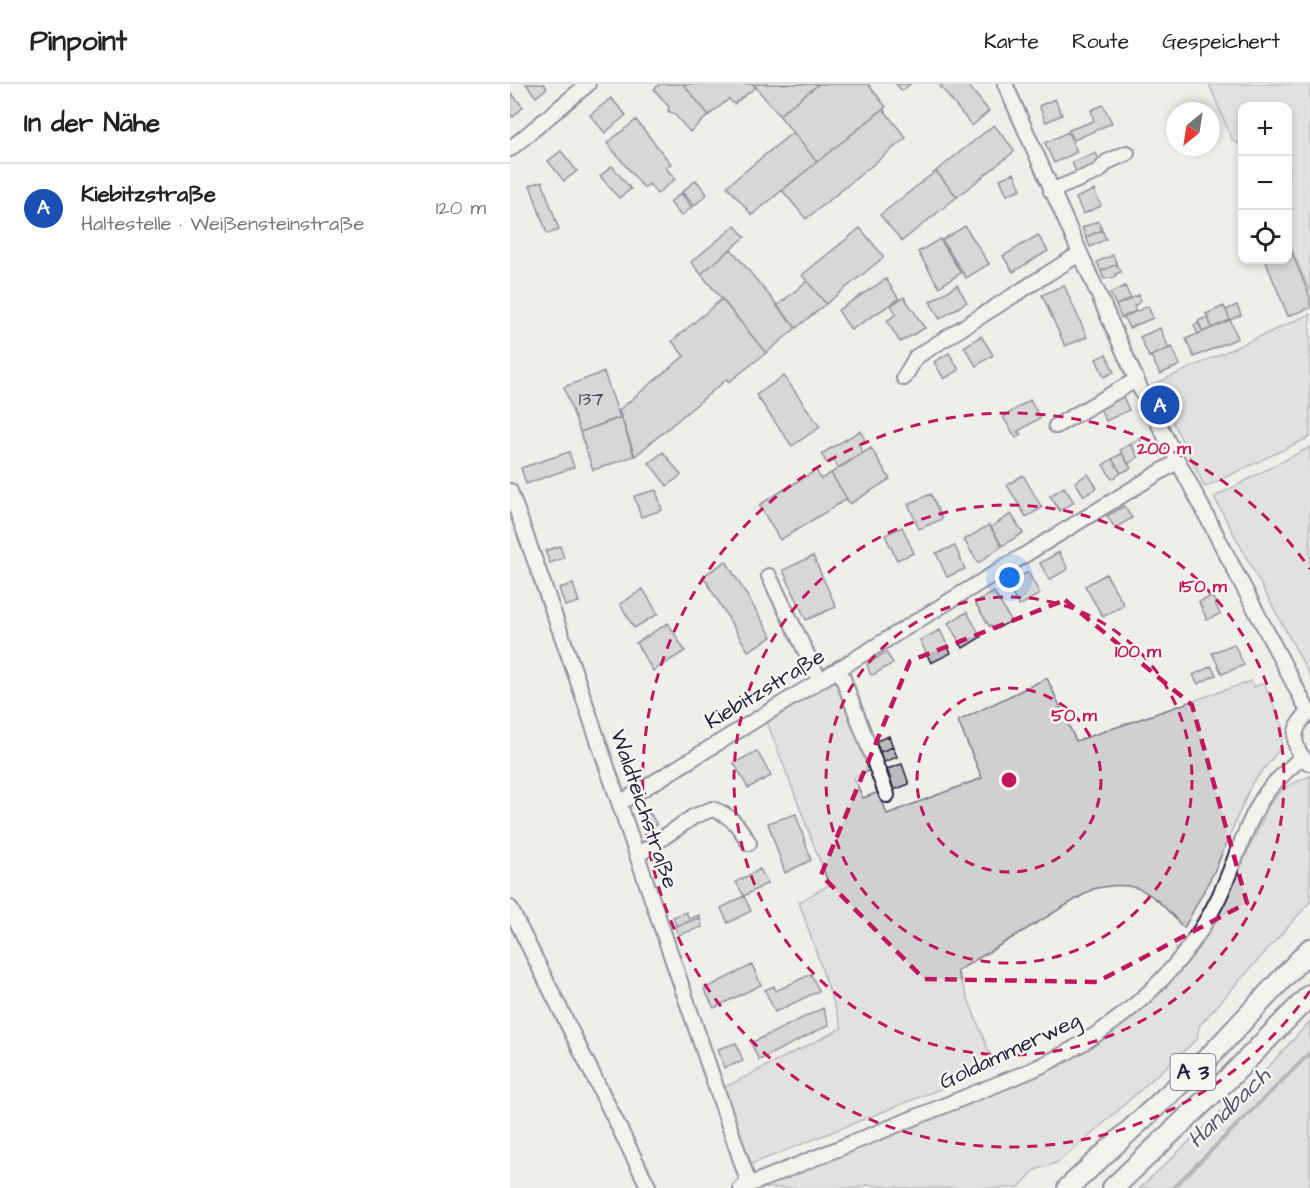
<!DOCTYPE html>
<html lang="de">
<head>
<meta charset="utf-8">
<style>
  body { margin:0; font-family:"Architects Daughter",sans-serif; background:#f2f2f2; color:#222 }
  .controls { position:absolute; right:18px; top:18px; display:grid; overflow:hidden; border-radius:12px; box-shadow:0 3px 9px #0003 }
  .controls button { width:54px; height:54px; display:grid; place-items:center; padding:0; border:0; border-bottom:2px solid #e0e0e0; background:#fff; color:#222; font:30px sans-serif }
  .compass { position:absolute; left:656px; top:18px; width:54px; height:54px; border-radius:50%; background:#fff; box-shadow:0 3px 9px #0003; rotate:210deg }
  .you { position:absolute; left:500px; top:494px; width:21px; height:21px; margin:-15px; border:4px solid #fff; border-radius:50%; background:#1a73e8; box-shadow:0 0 0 9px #1a73e833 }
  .badge { display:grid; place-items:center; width:39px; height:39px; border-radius:50%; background:#0f766e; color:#fff; font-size:20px; font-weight:700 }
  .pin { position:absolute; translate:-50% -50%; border:3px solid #fff; box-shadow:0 2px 6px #0006 }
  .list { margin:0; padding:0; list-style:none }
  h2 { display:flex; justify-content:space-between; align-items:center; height:78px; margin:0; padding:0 24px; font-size:26px }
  h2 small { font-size:20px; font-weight:400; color:#767676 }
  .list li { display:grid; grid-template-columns:39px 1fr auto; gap:18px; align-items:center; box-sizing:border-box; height:90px; padding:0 24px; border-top:2px solid #e0e0e0 }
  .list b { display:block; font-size:22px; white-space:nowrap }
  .list p { margin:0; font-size:20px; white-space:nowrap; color:#767676 }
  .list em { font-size:20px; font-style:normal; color:#767676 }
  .icon { flex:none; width:33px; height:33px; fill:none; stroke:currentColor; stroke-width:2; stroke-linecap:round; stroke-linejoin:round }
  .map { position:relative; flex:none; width:800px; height:1104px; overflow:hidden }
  header { display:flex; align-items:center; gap:36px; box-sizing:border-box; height:84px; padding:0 30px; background:#fff; border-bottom:2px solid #e0e0e0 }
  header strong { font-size:28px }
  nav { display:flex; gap:33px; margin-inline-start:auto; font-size:21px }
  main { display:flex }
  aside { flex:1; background:#fff }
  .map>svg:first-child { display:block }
  .green { fill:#d0d0d1; stroke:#797986; stroke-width:1.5 }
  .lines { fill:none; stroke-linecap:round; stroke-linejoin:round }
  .stream { stroke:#727281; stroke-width:4 }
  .building { fill:#bbbbbf; stroke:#22223b; stroke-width:1.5 }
  .minor-casing { stroke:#22223b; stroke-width:18 }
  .highway-casing { stroke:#22223b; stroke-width:24 }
  .minor { stroke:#f6f6f2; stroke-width:14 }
  .highway { stroke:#f6f6f2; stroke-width:20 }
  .marked { fill:none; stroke:#c2185b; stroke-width:4.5; stroke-dasharray:12 8; stroke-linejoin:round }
  .ring { fill:none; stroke:#c2185b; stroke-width:3; stroke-dasharray:10 8 }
  .labels { text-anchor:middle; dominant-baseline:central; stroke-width:5; stroke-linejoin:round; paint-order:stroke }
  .number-label { font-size:20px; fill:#48485c }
  .shield { fill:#f6f6f2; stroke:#626272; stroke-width:1.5 }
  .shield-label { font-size:21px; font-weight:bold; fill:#22223b }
  .street-label { font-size:22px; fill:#22223b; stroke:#f6f6f2 }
  .water-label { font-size:24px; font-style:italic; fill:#575769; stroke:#f6f6f2 }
  .centre { fill:#c2185b; stroke:#f6f6f2; stroke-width:3 }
  .ring-label { font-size:18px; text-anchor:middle; font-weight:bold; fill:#c2185b; stroke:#f6f6f2; stroke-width:5; stroke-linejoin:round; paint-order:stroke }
</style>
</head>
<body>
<header>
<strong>Pinpoint</strong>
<nav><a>Karte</a><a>Route</a><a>Gespeichert</a></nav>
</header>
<main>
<aside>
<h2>In der Nähe<small></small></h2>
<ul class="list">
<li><span class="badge" style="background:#1a4fb4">A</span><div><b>Kiebitzstraße</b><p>Haltestelle · Weißensteinstraße</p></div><em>120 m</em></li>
</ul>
</aside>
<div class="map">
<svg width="800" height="1104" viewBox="0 0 800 1104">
  <rect width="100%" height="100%" fill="#eeeeeb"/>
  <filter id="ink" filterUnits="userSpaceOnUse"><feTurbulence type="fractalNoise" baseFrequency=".0167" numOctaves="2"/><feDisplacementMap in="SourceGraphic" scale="12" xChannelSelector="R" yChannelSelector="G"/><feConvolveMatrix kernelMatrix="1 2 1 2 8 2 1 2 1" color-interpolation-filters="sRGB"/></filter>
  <g filter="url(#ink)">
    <path class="green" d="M 699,0 L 800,0 L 800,208 L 778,157 L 778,22 L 732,22 L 732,62 L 722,56 Z
      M 800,230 L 800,353 L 695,403 L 644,300 Z
      M 800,363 L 800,592 L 704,413 Z
      M 324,594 L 332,601 L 360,686 L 344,694 L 353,714 L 369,708 L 377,730 L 472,694 L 448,637 L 537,594 L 566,657 L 741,597 L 744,603 L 754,599 L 773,643 L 771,664 L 742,699 L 705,786 L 674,844 C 643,811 631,793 583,805 L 447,887 L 485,983 L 242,1080 L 236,1074 L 211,1005 L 332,944 L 289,818 L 319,801 L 256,635 Z
      M 800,692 L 800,818 L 689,942 L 687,955 L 574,1057 L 546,1079 L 525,1086 L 508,1104 L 396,1104 L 357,1101 L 349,1104 L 248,1104 L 538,986 L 574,966 L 614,940 L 666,890 L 701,842 L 714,819 L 759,721 L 775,703 Z
      M 800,937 L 800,1101 L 798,1104 L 630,1104 L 760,981 Z"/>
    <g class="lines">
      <path class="stream" d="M 663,1104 L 800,969"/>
    </g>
    <path class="building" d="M 16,0 L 34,0 L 37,4 L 26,13 Z
      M 150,0 L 173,0 L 199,31 L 180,48 L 164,30 L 158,27 L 159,23 L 144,5 Z
      M 173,0 L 243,0 L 246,3 L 224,20 L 219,15 L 199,31 Z
      M 243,0 L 309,0 L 269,31 Z
      M 309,0 L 358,0 L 376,23 L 307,78 L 269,31 Z
      M 386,0 L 400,0 L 392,7 Z
      M 433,0 L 457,0 L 479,27 L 462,42 L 430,2 Z
      M 2,10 L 13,23 L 3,33 L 0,29 Z
      M 101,14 L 116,31 L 95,49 L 80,31 Z
      M 545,15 L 552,31 L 536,38 L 529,22 Z
      M 593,21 L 602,39 L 564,56 L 559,46 L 584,37 L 581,26 Z
      M 373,25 L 396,54 L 296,135 L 272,106 Z
      M 126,36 L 161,80 L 156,84 L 165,95 L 147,110 L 139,100 L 134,104 L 97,59 Z
      M 484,41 L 505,67 L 447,113 L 426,87 Z
      M 283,48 L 307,78 L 242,131 L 217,102 Z
      M 558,48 L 567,68 L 544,79 L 535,59 Z
      M 51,67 L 67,87 L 54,97 L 38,77 Z
      M 586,69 L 591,80 L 568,94 L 562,78 Z
      M 102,82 L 121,105 L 109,114 L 90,92 Z
      M 426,87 L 447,113 L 392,157 L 370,131 Z
      M 504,89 L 511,105 L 497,111 L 490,95 Z
      M 186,96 L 197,110 L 184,122 L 172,108 Z
      M 32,97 L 49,146 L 37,150 L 20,101 Z
      M 584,106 L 591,122 L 573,130 L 566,114 Z
      M 171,109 L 182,123 L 171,132 L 160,118 Z
      M 588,137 L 592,146 L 576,153 L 572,144 Z
      M 225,142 L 235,153 L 191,190 L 181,178 Z
      M 455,142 L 479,180 L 456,194 L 432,156 Z
      M 350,144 L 374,173 L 316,220 L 292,191 Z
      M 592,146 L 596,155 L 580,163 L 576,153 Z
      M 528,151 L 538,167 L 503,188 L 493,172 Z
      M 430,155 L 451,189 L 429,203 L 408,168 Z
      M 778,159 L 800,213 L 800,224 L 778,232 L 755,176 L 778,176 Z
      M 221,165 L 286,244 L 256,269 L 191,190 Z
      M 603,171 L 607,180 L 591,187 L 587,178 Z
      M 607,180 L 611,188 L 605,190 L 606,193 L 594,195 L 591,187 Z
      M 376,195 L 389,215 L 341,246 L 328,226 Z
      M 297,197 L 316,220 L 286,244 L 267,222 Z
      M 447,201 L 457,218 L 430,235 L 420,218 Z
      M 554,201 L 577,253 L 555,262 L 532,211 Z
      M 615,202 L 621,215 L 606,221 L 600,209 Z
      M 629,211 L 631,217 L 624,222 L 626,227 L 611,234 L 606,221 Z
      M 394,213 L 415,244 L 390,258 L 377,237 L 386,230 L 381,221 Z
      M 212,215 L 256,269 L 219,298 L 217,295 L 125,372 L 109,326 L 174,272 L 162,257 Z
      M 727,221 L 731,231 L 720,236 L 716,226 Z
      M 638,222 L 643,234 L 619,244 L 614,233 Z
      M 714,222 L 720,236 L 702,244 L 696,230 Z
      M 698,233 L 702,244 L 693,248 L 688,237 Z
      M 720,236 L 728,254 L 684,273 L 676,255 Z
      M 688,239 L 693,248 L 688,250 L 684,241 Z
      M 650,244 L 659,264 L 639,273 L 630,253 Z
      M 471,252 L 483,271 L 466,282 L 454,263 Z
      M 662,263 L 670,281 L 650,290 L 641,272 Z
      M 439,269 L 449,286 L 434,295 L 424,278 Z
      M 596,270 L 604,288 L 594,293 L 586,275 Z
      M 94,288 L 110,334 L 70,348 L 54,303 Z
      M 274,292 L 310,343 L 282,362 L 246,311 Z
      M 611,308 L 619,326 L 596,337 L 587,319 Z
      M 520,316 L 530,334 L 507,348 L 511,350 L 506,354 L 493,333 Z
      M 111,333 L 124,372 L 83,386 L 70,348 Z
      M 350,347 L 355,356 L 348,360 L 353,369 L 328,384 L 323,375 L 317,379 L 311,370 Z
      M 629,354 L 638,368 L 628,373 L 620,360 Z
      M 620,360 L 628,373 L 618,380 L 610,366 Z
      M 361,364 L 380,395 L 340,420 L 321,389 Z
      M 59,368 L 64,383 L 16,400 L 11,384 Z
      M 153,368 L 171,391 L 157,402 L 139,379 Z
      M 612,369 L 621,384 L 611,389 L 602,375 Z
      M 602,375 L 611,389 L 602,395 L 593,381 Z
      M 306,386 L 311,395 L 321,389 L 337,415 L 270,456 L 249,421 Z
      M 578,390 L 587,404 L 574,412 L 565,398 Z
      M 513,391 L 532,424 L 516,433 L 497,401 Z
      M 554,403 L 564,418 L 550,427 L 540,412 Z
      M 146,406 L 152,426 L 131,433 L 124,412 Z
      M 421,410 L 432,435 L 409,445 L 398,420 Z
      M 614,422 L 622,434 L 605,444 L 597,432 Z
      M 501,430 L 513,449 L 492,462 L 481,443 Z
      M 479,441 L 492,462 L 468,479 L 454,456 Z
      M 392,443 L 404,469 L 387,476 L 375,451 Z
      M 50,462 L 54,474 L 40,479 L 35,467 Z
      M 445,462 L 455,485 L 437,493 L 426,469 Z
      M 549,468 L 558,485 L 539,496 L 530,479 Z
      M 303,472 L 326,523 L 296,536 L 273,486 Z
      M 216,477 L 262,553 L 238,567 L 193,492 Z
      M 518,488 L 530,510 L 509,522 L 496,500 Z
      M 596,490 L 614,521 L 593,533 L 575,502 Z
      M 63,500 L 69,518 L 55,522 L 49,504 Z
      M 133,505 L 148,530 L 124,544 L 110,520 Z
      M 484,508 L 501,537 L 484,546 L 481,541 L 479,542 L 465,519 Z
      M 702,512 L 710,530 L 697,536 L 689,518 Z
      M 457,528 L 471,553 L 453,564 L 438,539 Z
      M 158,539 L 175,567 L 143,587 L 126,559 Z
      M 430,546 L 441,569 L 421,579 L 410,556 Z
      M 724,560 L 734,581 L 712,590 L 702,569 Z
      M 376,568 L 383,579 L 363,591 L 360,590 L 357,580 Z
      M 701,582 L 706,591 L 688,600 L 683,591 Z
      M 379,652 L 383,663 L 370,668 L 366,657 Z
      M 383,663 L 387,673 L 374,678 L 370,668 Z
      M 247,667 L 261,692 L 238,704 L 224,679 Z
      M 392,680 L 399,700 L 384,706 L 377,685 Z
      M 140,729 L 147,741 L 137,747 L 130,735 Z
      M 286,730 L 301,776 L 275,789 L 258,739 Z
      M 250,785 L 258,799 L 234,812 L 226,798 Z
      M 234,812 L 241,827 L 218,839 L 211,824 Z
      M 176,828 L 179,835 L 189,831 L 190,834 L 166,842 L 163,833 Z
      M 190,834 L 192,843 L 168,851 L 165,842 Z
      M 242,881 L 251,901 L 204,924 L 194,905 Z
      M 301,890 L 309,907 L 265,928 L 255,906 L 264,902 L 266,907 Z
      M 313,924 L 319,941 L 249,976 L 241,959 Z
      M 226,959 L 233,977 L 214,984 L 208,965 Z"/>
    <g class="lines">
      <defs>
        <path id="minor" d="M 495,0 L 630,304 L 799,629
          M 0,65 L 78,0
          M 541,107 L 589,87 L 597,78 L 617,69
          M 394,294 L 406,273 L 569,170
          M 546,342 L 626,296
          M 0,407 L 65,589 L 239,1100
          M 259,492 L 309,595
          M 329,584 L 377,711
          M 799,679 C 780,664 781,642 800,628
          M 110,719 L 668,377
          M 128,771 L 183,733 L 202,725 C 221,731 229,742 239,759
          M 0,824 L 139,1104
          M 231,1104 L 522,986 C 599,951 669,894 707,817 C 723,785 735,741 754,712 C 764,697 779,685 792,673"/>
        <path id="highway" d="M 558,1104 L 701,971 L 800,865
          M 603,1104 L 721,992 L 800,911"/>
      </defs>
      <use href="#minor" class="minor-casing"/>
      <use href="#highway" class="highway-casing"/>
      <use href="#minor" class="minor"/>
      <use href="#highway" class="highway"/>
    </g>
  </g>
  <path d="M0 0H800V1104H0ZM 555,516 L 682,621 L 737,819 L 587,898 L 414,895 L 311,791 L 400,577 Z" fill="#eeeeeb" fill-opacity=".55" fill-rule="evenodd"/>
  <path class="marked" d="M 555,516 L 682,621 L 737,819 L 587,898 L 414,895 L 311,791 L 400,577 Z"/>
  <g class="ring">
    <circle cx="499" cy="696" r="92"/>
    <circle cx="499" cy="696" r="183"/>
    <circle cx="499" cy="696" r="275"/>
    <path d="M800 907A367 367 0 1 1 800 485"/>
  </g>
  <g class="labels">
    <g class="number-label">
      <text x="81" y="315">137</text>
    </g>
    <rect class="shield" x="660.5" y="970" width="45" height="36" rx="4.5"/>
    <g class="shield-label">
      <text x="683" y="988">A 3</text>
    </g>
    <g class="street-label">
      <text transform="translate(255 605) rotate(-31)">Kiebitzstraße</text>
      <text transform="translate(134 725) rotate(71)">Waldteichstraße</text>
      <text transform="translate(500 967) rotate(-25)">Goldammerweg</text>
    </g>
    <g class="water-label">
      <text transform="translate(719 1024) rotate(-44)">Handbach</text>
    </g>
  </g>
  <circle cx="499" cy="696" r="9" class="centre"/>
  <g class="ring-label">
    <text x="654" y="370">200 m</text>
    <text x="693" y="508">150 m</text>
    <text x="628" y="573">100 m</text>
    <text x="564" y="637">50 m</text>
  </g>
</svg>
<div class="controls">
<button>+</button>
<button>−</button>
<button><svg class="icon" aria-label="locate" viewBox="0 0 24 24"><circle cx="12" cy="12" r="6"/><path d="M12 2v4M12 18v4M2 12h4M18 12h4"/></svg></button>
</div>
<svg class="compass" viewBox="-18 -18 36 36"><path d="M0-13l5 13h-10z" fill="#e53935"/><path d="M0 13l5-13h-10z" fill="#767676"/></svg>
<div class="you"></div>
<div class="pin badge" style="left:650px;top:321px;background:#1a4fb4">A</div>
</div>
</main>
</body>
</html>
